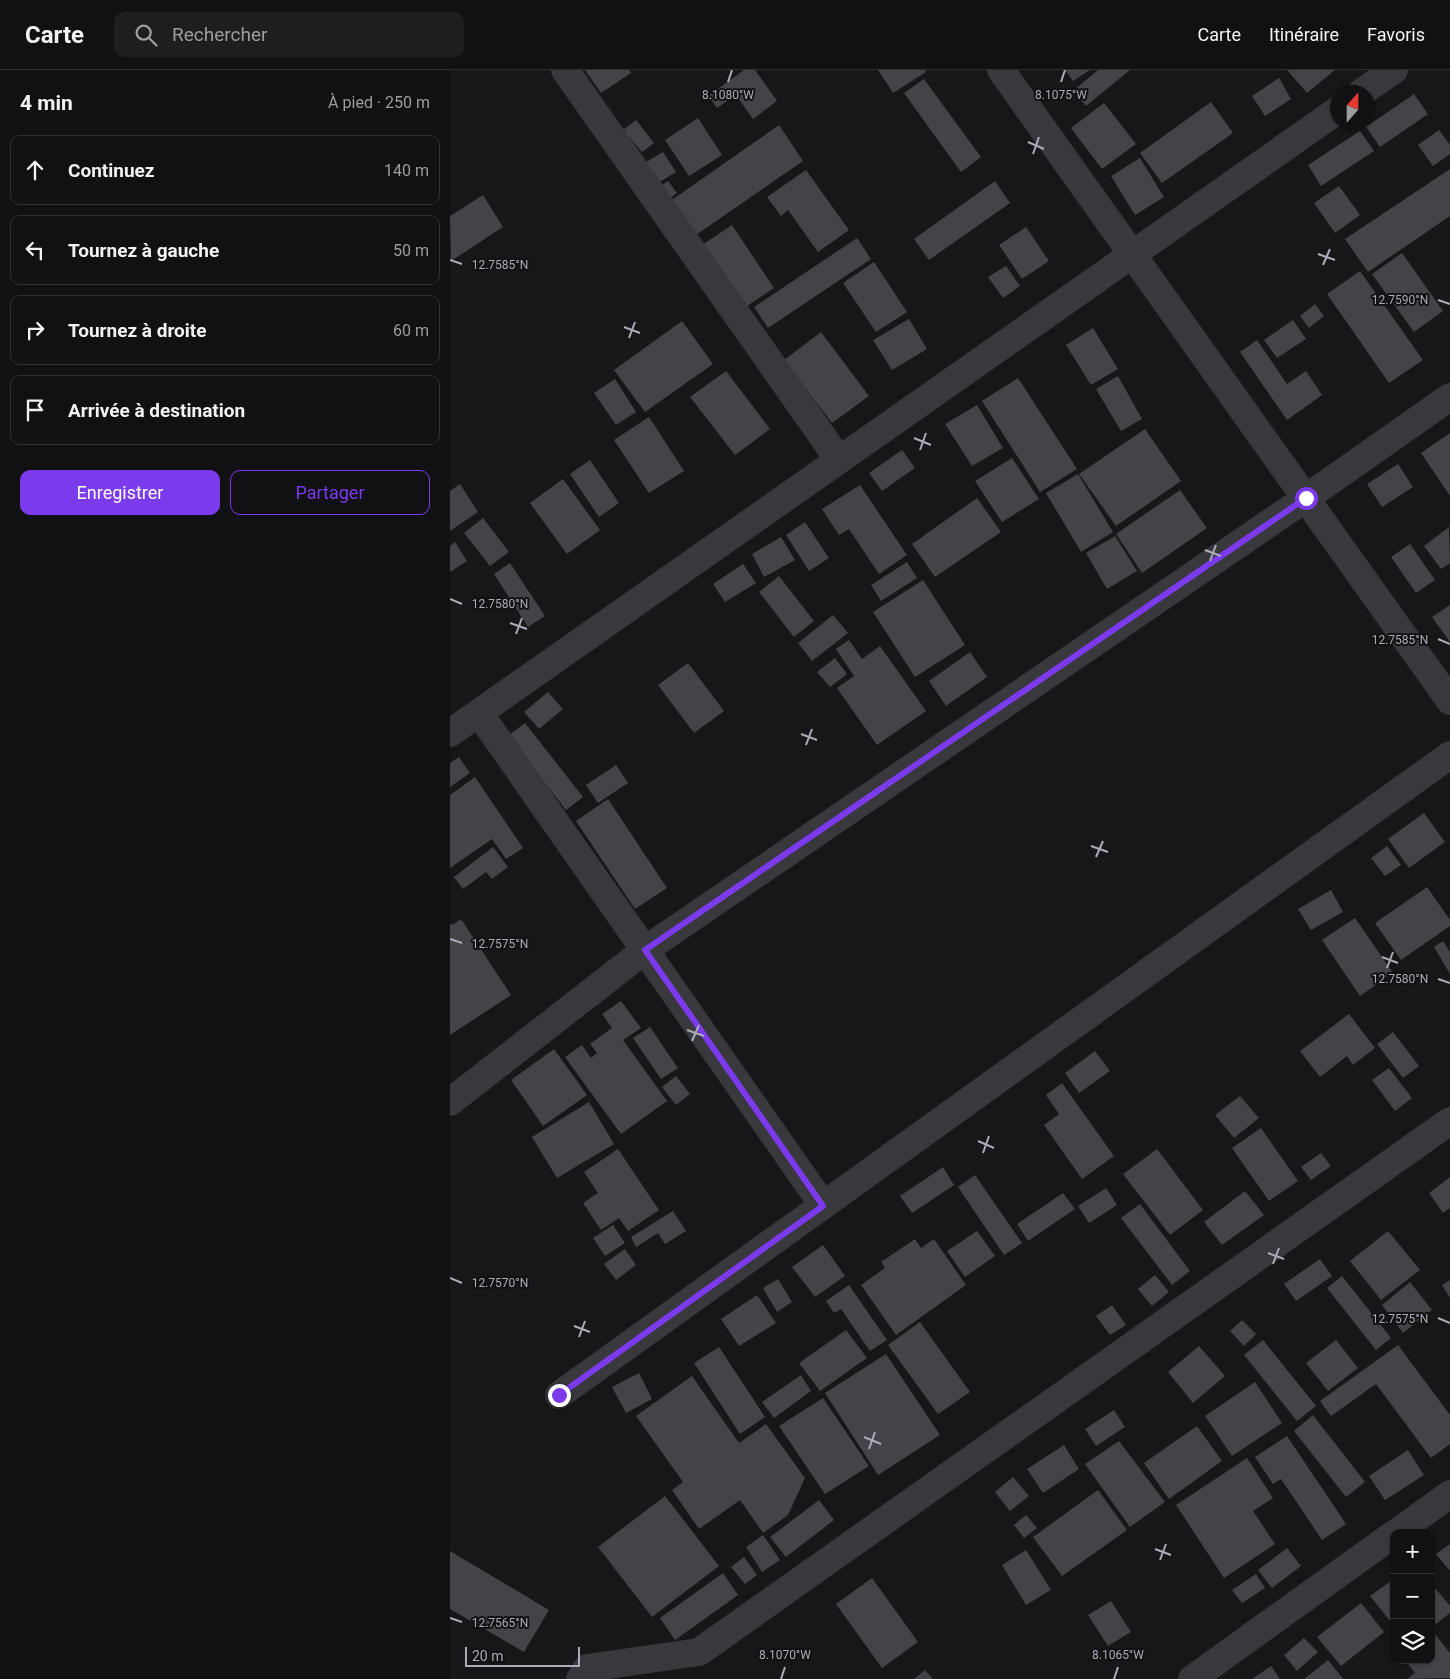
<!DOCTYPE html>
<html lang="fr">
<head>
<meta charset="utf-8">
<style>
  body { margin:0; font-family:Roboto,sans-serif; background:#1e1e20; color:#f1f3f6 }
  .controls { position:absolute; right:15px; bottom:15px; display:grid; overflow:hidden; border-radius:10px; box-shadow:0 1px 4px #0004 }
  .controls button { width:45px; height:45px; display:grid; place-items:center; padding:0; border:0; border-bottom:1px solid #303032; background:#111012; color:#f1f3f6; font:25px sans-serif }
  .compass { position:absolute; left:880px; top:15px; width:45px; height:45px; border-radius:50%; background:#111012; box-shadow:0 1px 4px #0004; rotate:21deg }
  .scale { position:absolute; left:15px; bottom:12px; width:115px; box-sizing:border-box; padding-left:5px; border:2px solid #aaacb7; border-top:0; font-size:14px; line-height:18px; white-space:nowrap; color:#aaacb7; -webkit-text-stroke:4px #121113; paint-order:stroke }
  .stop { position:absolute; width:15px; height:15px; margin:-11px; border:4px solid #7c3aed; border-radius:50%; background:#fff }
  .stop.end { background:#7c3aed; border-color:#fff; box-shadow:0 1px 5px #0008 }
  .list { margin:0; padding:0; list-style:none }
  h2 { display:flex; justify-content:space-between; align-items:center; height:65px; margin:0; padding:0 20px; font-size:21px }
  h2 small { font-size:16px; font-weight:400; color:#9c9d9f }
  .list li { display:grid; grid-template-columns:32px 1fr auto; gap:15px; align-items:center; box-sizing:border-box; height:70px; margin:0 10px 10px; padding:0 10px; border:1px solid #303032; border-radius:10px }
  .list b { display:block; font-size:19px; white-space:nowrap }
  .list em { font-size:16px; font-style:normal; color:#9c9d9f }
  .actions { display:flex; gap:10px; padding:15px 20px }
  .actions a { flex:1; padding:11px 0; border:1px solid #7c3aed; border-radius:10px; text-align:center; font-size:18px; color:#7c3aed }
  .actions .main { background:#7c3aed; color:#fff }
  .icon { flex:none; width:28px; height:28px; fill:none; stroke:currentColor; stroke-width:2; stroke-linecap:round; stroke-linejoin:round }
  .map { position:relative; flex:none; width:1000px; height:1609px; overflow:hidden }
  header { display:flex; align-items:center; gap:30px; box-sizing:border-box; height:70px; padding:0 25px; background:#111012; border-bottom:1px solid #303032 }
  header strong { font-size:24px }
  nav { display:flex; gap:28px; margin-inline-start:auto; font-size:18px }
  .search { width:350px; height:45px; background:#1e1e20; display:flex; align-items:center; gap:12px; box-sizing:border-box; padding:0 18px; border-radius:10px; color:#9c9d9f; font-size:19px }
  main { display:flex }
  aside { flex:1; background:#111012 }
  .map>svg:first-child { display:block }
  .building { fill:#444448 }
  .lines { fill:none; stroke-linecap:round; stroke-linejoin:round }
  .minor { stroke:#38383d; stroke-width:28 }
  .route { stroke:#7c3aed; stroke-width:6 }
  .ticks { fill:none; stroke:#aaacb7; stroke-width:2 }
  .ticks-label { font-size:12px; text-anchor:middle; fill:#aaacb7; stroke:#121113; stroke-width:4; stroke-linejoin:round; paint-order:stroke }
</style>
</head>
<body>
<header>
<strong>Carte</strong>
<div class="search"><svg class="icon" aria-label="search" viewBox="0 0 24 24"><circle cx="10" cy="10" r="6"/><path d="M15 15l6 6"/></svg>Rechercher</div>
<nav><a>Carte</a><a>Itinéraire</a><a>Favoris</a></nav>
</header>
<main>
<aside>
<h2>4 min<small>À pied · 250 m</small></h2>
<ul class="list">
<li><svg class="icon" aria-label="ahead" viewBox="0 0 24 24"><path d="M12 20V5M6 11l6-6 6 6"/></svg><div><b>Continuez</b></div><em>140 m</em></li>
<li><svg class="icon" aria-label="left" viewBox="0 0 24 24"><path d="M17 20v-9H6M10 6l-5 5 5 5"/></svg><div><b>Tournez à gauche</b></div><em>50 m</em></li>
<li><svg class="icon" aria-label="right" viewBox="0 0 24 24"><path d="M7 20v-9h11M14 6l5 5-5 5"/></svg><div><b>Tournez à droite</b></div><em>60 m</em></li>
<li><svg class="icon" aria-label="arrive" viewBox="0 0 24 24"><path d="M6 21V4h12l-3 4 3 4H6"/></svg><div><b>Arrivée à destination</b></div></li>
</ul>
<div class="actions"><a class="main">Enregistrer</a><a>Partager</a></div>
</aside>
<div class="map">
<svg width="1000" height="1609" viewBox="0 0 1000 1609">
  <rect width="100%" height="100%" fill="#171618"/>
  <path class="building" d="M 135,0 L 179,0 L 181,3 L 151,23 Z
    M 294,0 L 305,0 L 327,31 L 303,49 L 286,25 L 267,38 L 258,26 Z
    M 428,0 L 475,0 L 476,2 L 443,23 Z
    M 615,0 L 640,0 L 623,11 Z
    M 648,0 L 680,0 L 636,36 L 623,21 Z
    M 837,0 L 885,0 L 857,23 Z
    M 829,8 L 841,29 L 815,46 L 802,26 Z
    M 474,9 L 531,87 L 511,102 L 454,23 Z
    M 964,24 L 978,44 L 930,77 L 916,57 Z
    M 761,32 L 783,63 L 712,113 L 690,83 Z
    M 654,33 L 686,74 L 652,99 L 621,58 Z
    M 248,48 L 272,85 L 239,106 L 215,70 Z
    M 186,50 L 204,73 L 192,82 L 173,60 Z
    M 329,55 L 353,91 L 243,167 L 219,132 Z
    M 989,60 L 1000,75 L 1000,84 L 983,96 L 968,75 Z
    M 910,61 L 924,81 L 871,116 L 858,95 Z
    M 213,82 L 226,102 L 203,116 L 191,95 Z
    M 690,88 L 714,127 L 685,145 L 661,106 Z
    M 1000,99 L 1000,146 L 918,202 L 895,169 Z
    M 356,100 L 399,160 L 368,182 L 338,140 L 331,146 L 317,127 Z
    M 218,111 L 227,123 L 212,134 L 204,121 Z
    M 545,111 L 560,133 L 479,190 L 464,169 Z
    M 889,116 L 910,145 L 885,163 L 864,133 Z
    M 33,125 L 53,157 L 1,191 L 0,146 Z
    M 282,155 L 324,218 L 291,240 L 249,177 Z
    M 576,157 L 599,191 L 572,209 L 549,175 Z
    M 407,168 L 421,189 L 318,258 L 304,237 Z
    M 952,183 L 993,241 L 964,262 L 922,204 Z
    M 424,192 L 457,242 L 426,262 L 393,213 Z
    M 556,196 L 570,216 L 553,228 L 538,207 Z
    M 910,201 L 973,290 L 939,313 L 877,224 Z
    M 865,234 L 874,246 L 859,258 L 850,246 Z
    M 459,249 L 477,279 L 442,300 L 423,270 Z
    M 843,250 L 856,269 L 827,288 L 814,270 Z
    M 232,251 L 263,294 L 195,342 L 164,300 Z
    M 643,258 L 668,299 L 641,315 L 616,275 Z
    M 371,262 L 419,326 L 382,353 L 334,290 Z
    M 807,270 L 837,314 L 856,301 L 872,325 L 837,350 L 790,282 Z
    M 276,301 L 320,359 L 285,385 L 240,327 Z
    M 668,306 L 692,349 L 671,361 L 646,319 Z
    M 568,308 L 627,399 L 590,422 L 532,331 Z
    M 165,309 L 186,342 L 166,355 L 144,323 Z
    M 527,335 L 553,378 L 522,396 L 495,354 Z
    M 199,347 L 234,401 L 199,423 L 164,370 Z
    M 695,359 L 731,411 L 666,456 L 629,404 Z
    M 1000,363 L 1000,426 L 971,383 Z
    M 452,380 L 465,398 L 432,421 L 419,403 Z
    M 562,388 L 589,429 L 552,452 L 525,411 Z
    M 140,390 L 169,433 L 149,447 L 120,404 Z
    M 948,394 L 963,417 L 932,437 L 917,414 Z
    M 628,404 L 663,462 L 631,482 L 596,423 Z
    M 113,409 L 150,460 L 117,484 L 80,433 Z
    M 10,414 L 28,442 L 0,461 L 0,421 Z
    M 410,415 L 457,485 L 429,504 L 399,459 L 389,465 L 372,439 Z
    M 730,420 L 757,458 L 692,503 L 666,464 Z
    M 527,428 L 551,462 L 485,507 L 462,474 Z
    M 33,448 L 59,482 L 40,496 L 14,463 Z
    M 355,452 L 379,488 L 359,501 L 336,465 Z
    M 999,457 L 1000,493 L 991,499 L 974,476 Z
    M 665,466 L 687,501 L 657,519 L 636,483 Z
    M 331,467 L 345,490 L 314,507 L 302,484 Z
    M 5,472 L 17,491 L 0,502 L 0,476 Z
    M 960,474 L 985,510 L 966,523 L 941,487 Z
    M 457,492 L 467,508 L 431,531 L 421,515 Z
    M 60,493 L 95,546 L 78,557 L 44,504 Z
    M 293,494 L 306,513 L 275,532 L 263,514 Z
    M 329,506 L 364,551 L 344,567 L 309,522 Z
    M 473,510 L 515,575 L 465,607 L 423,542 Z
    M 1000,535 L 1000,572 L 982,547 Z
    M 383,545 L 398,563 L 362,591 L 348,573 Z
    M 399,570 L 412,589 L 430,576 L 476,641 L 427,675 L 387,618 L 404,606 L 386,579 Z
    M 520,582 L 537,607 L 496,636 L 479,611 Z
    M 385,588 L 397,604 L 380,617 L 367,602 Z
    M 238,593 L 274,641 L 244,663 L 208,615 Z
    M 98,622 L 113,639 L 89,659 L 74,642 Z
    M 75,653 L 133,727 L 116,740 L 58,666 Z
    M 9,687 L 20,703 L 0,717 L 0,693 Z
    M 166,695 L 178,713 L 148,733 L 136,715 Z
    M 25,707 L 73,778 L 56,789 L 42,769 L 0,798 L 0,725 Z
    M 158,729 L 217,818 L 185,839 L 126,751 Z
    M 974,743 L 995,772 L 959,798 L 938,769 Z
    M 937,776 L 951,795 L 935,806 L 921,788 Z
    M 43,777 L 58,797 L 42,809 L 36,802 L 13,819 L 4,807 Z
    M 977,817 L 1000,850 L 1000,856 L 951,890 L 925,853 Z
    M 881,820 L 893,842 L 861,860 L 848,839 Z
    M 905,848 L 943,903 L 910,926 L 872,870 Z
    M 11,849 L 61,925 L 0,965 L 0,853 L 2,855 Z
    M 993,871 L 1000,882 L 1000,904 L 984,877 Z
    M 171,931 L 191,958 L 173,970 L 217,1031 L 171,1064 L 115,987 L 132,975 L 141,988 L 147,983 L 140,974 L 162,958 L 152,944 Z
    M 899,944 L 925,978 L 903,995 L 897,986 L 870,1007 L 850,981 Z
    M 200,957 L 228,998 L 211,1009 L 183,968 Z
    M 943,962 L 969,996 L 953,1008 L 927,974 Z
    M 104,979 L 137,1025 L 93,1056 L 61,1010 Z
    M 645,981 L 660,1001 L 629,1023 L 615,1003 Z
    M 939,998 L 962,1028 L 945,1041 L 922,1010 Z
    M 226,1006 L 240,1024 L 226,1035 L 212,1017 Z
    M 612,1013 L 664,1086 L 632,1109 L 594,1055 L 609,1044 L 596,1025 Z
    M 790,1026 L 809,1048 L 784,1068 L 765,1045 Z
    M 139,1032 L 164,1074 L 107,1108 L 82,1067 Z
    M 811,1058 L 848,1111 L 819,1131 L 782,1078 Z
    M 168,1079 L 209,1140 L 178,1161 L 169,1148 L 151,1160 L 133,1133 L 148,1123 L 134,1102 Z
    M 707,1079 L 753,1140 L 720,1165 L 673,1104 Z
    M 871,1083 L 881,1096 L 861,1110 L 851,1097 Z
    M 493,1097 L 504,1115 L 462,1143 L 450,1126 Z
    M 525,1105 L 572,1173 L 554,1185 L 508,1117 Z
    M 1000,1107 L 1000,1138 L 993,1143 L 979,1123 Z
    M 656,1118 L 667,1135 L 639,1153 L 628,1136 Z
    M 795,1121 L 814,1145 L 772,1175 L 754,1152 Z
    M 613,1123 L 625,1139 L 578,1171 L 567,1154 Z
    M 690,1134 L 740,1201 L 722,1215 L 671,1148 Z
    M 223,1141 L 236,1161 L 215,1174 L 208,1163 L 186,1177 L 181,1167 Z
    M 163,1155 L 175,1173 L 155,1186 L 143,1168 Z
    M 527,1161 L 545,1186 L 515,1207 L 497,1181 Z
    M 938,1161 L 970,1200 L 931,1230 L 900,1191 Z
    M 465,1169 L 471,1178 L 484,1169 L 516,1215 L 446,1265 L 411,1215 L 435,1198 L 431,1192 Z
    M 373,1175 L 395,1206 L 365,1227 L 342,1197 Z
    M 175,1179 L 186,1195 L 166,1210 L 154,1194 Z
    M 870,1189 L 882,1206 L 846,1231 L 834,1214 Z
    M 705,1205 L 719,1222 L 702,1236 L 688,1219 Z
    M 892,1206 L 941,1268 L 926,1280 L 877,1218 Z
    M 328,1209 L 342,1232 L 327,1242 L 313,1218 Z
    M 1000,1210 L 1000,1228 L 992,1215 Z
    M 960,1212 L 982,1240 L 953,1263 L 932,1235 Z
    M 399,1215 L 437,1270 L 420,1281 L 391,1239 L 384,1243 L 376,1231 Z
    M 307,1225 L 326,1253 L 289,1276 L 271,1249 Z
    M 662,1235 L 676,1255 L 660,1265 L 646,1246 Z
    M 792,1250 L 806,1264 L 794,1276 L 780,1261 Z
    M 470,1252 L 520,1322 L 488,1344 L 438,1275 Z
    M 396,1260 L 417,1288 L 370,1321 L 349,1293 Z
    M 813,1270 L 866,1336 L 847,1351 L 794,1285 Z
    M 886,1270 L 908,1298 L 878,1321 L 856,1293 Z
    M 948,1275 L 1000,1345 L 1000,1374 L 981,1388 L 926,1314 L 881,1346 L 870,1331 Z
    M 749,1276 L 775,1306 L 743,1333 L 718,1302 Z
    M 269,1277 L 315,1347 L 290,1364 L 244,1293 Z
    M 436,1284 L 490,1365 L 428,1405 L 375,1323 Z
    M 189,1303 L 202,1329 L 176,1343 L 162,1317 Z
    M 351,1305 L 361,1321 L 324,1348 L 312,1332 Z
    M 242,1306 L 289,1373 L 316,1354 L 355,1408 L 338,1445 L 313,1463 L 290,1430 L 249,1459 L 222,1420 L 233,1412 L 186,1346 Z
    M 805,1312 L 832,1353 L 782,1386 L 755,1346 Z
    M 373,1328 L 419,1396 L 375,1424 L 329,1356 Z
    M 664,1340 L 675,1357 L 646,1376 L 635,1359 Z
    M 863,1345 L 915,1412 L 896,1427 L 844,1361 Z
    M 747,1356 L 772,1391 L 719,1429 L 694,1393 Z
    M 837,1366 L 896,1454 L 872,1470 L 831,1409 L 823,1414 L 805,1387 Z
    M 669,1371 L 715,1432 L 680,1457 L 635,1394 Z
    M 614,1375 L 629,1399 L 593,1423 L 577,1399 Z
    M 958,1380 L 974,1405 L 935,1430 L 919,1406 Z
    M 797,1388 L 823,1428 L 803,1441 L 825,1474 L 774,1508 L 726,1435 Z
    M 563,1407 L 579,1426 L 560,1441 L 545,1422 Z
    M 648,1420 L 677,1460 L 612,1506 L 583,1467 Z
    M 215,1426 L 269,1496 L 202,1547 L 148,1477 Z
    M 369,1430 L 384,1450 L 336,1487 L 320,1467 Z
    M 576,1445 L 587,1458 L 574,1468 L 564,1455 Z
    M 313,1465 L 330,1490 L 312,1502 L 296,1477 Z
    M 1000,1474 L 1000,1501 L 986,1484 Z
    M 837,1478 L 851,1496 L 822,1518 L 808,1500 Z
    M 576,1480 L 601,1520 L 576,1535 L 552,1495 Z
    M 0,1481 L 99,1540 L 74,1582 L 0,1539 Z
    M 294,1487 L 307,1505 L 295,1514 L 281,1497 Z
    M 273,1503 L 288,1525 L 225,1570 L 210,1548 Z
    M 806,1504 L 815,1518 L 792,1533 L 782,1520 Z
    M 422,1508 L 468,1572 L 432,1598 L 386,1534 Z
    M 941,1511 L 944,1514 L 944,1556 L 920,1526 Z
    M 981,1513 L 1000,1536 L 1000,1543 L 986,1554 L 981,1548 Z
    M 661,1531 L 681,1562 L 658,1576 L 638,1545 Z
    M 911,1533 L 934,1562 L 891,1596 L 867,1567 Z
    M 981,1559 L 1000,1583 L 1000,1608 L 957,1609 L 965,1603 L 955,1590 L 981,1590 Z
    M 854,1568 L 868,1582 L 847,1601 L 834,1585 Z
    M 878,1590 L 893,1609 L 854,1609 Z
    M 821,1596 L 830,1609 L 802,1609 Z
    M 475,1600 L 483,1609 L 464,1609 Z"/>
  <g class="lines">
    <path class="minor" d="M 115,0 L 389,390
      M 551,0 L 1000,631
      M 912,22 L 944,0
      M 29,643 L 373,1135
      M 0,663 L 888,40
      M 0,1032 L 195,880 L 856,428 L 1000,327
      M 109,1325 L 1000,685
      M 946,1463 L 1000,1424
      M 130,1609 L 137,1598 L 249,1582 L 1000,1051
      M 742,1609 L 944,1464"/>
  </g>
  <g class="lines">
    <path class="route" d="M 109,1325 L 373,1136 L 195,880 L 856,428"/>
  </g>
  <path class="ticks" d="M 278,12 L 282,0M 611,12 L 615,0M 578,72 L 594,79M 583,84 L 589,67M 868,184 L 885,190M 0,190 L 12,194M 873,195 L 880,179M 988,230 L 1000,234M 174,257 L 190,263M 179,268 L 185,252M 464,368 L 481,375M 470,380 L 476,363M 755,480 L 771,486M 760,491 L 766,475M 0,529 L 12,534M 60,553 L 77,559M 66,564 L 72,548M 988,569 L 1000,574M 351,664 L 367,670M 356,675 L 362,659M 641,776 L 658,782M 646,787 L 653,771M 0,869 L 12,873M 932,887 L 948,893M 937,898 L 943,882M 988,909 L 1000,913M 237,960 L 254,966M 242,971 L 249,955M 528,1071 L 544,1078M 533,1083 L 539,1066M 818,1183 L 834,1189M 823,1194 L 829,1178M 0,1208 L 12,1213M 988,1248 L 1000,1253M 124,1256 L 140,1262M 129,1267 L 135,1251M 414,1367 L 431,1374M 419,1379 L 425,1362M 705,1479 L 721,1485M 710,1490 L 716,1474M 0,1548 L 12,1552M 331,1609 L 335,1597M 664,1609 L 668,1597"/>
  <g class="ticks-label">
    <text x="278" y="29">8.1080°W</text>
    <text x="611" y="29">8.1075°W</text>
    <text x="50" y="199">12.7585°N</text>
    <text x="950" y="234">12.7590°N</text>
    <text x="50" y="538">12.7580°N</text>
    <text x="950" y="574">12.7585°N</text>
    <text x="50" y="878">12.7575°N</text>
    <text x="950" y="913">12.7580°N</text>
    <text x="50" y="1217">12.7570°N</text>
    <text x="950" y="1253">12.7575°N</text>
    <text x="50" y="1557">12.7565°N</text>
    <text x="335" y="1589">8.1070°W</text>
    <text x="668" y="1589">8.1065°W</text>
  </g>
</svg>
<div class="controls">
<button>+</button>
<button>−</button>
<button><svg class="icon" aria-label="layers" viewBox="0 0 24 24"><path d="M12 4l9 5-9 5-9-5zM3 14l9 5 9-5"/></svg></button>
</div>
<svg class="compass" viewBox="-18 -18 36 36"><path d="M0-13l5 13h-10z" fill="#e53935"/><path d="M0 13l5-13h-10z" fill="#9c9d9f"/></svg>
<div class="scale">20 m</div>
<div class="stop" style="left:856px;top:428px"></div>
<div class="stop end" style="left:109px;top:1325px"></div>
</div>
</main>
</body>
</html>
